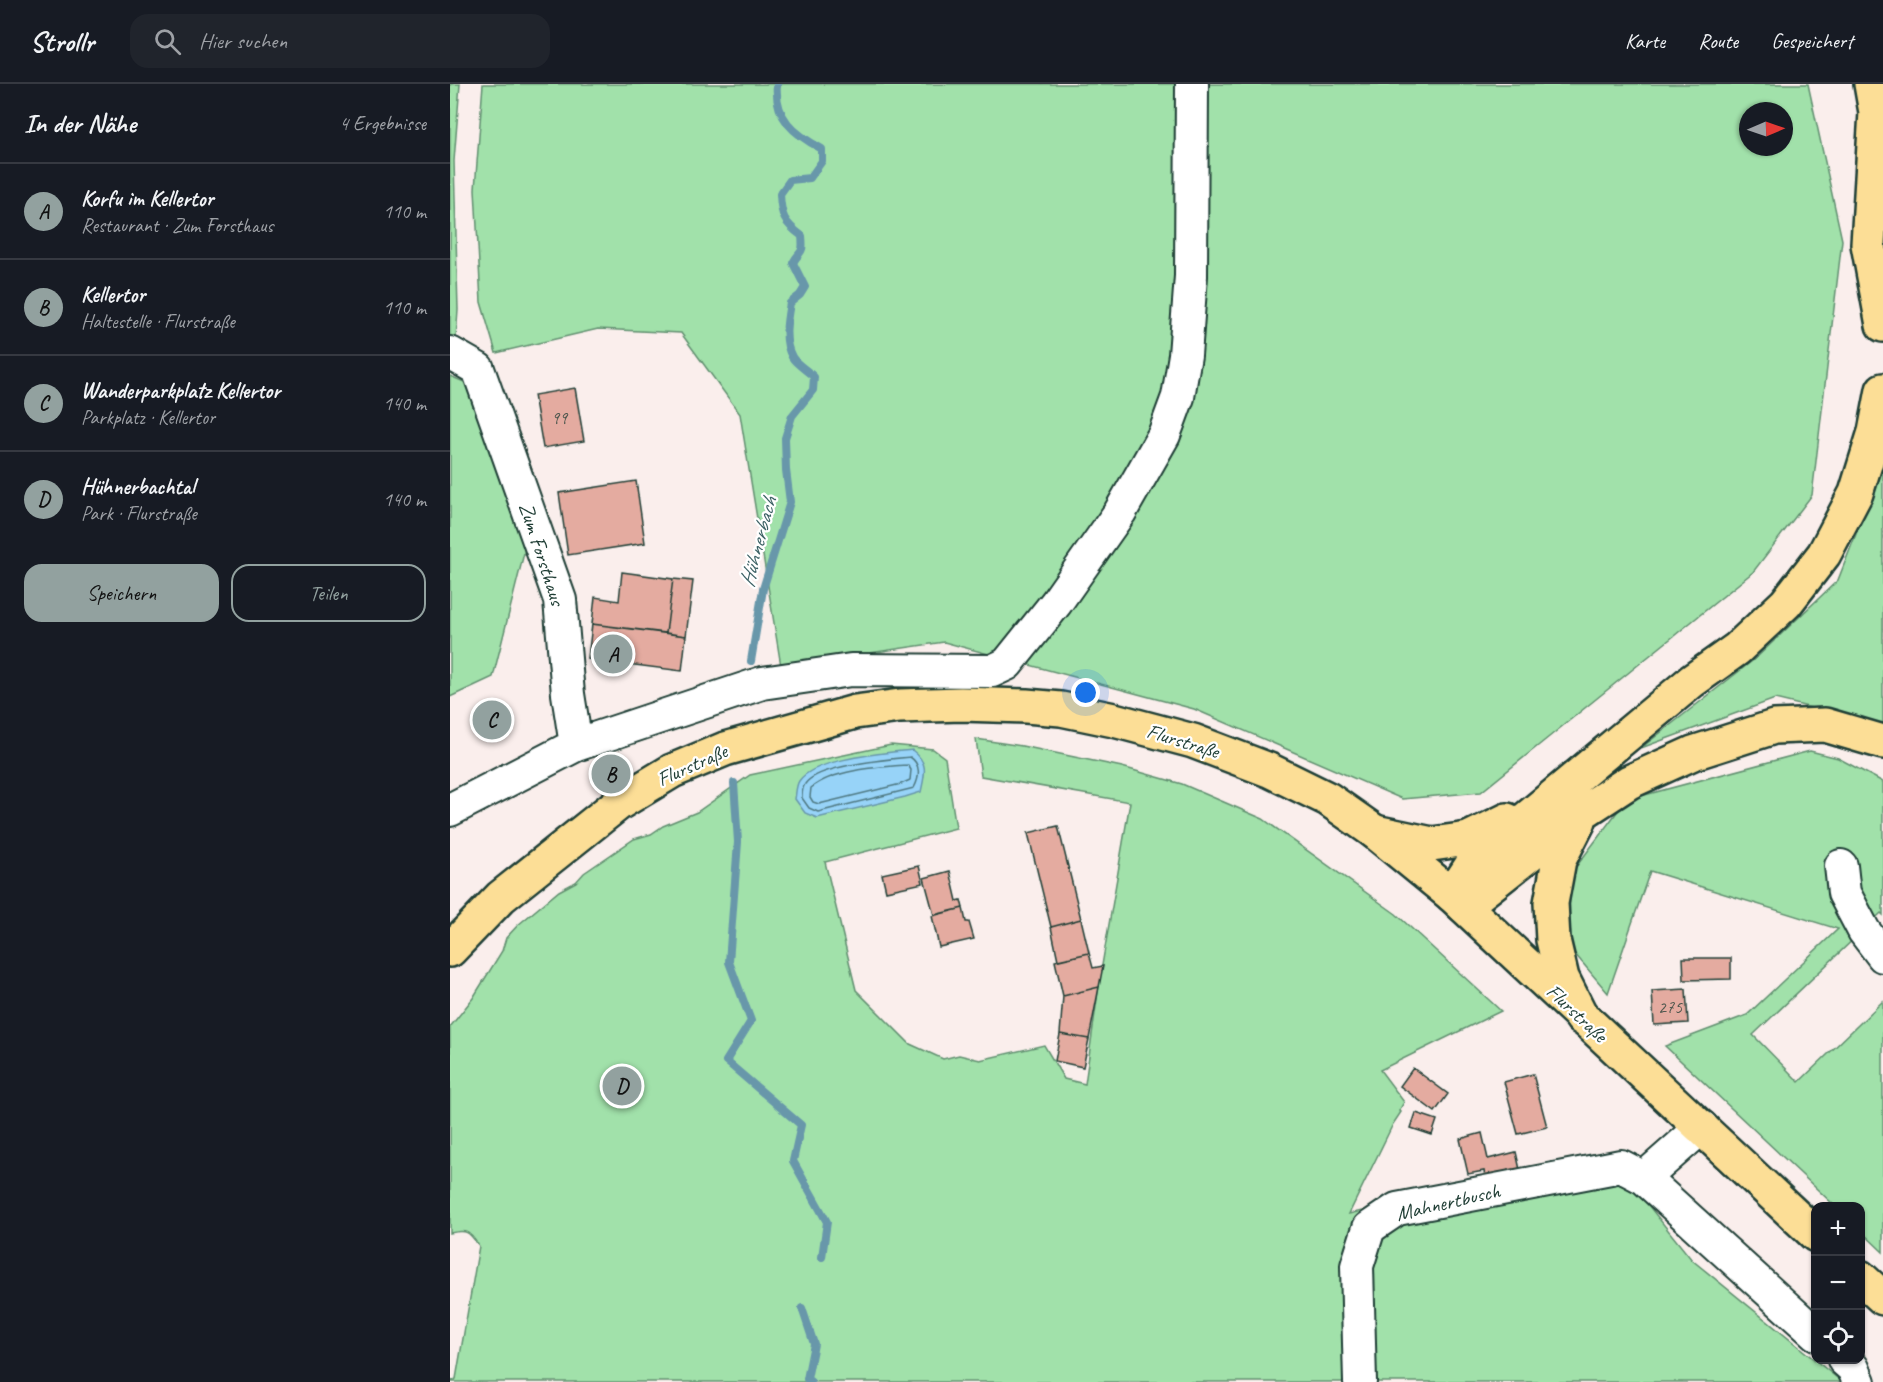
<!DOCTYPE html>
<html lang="de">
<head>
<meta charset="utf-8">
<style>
  body { margin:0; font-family:Caveat,sans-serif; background:#20242c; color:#f1f3f6 }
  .controls { position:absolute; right:18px; bottom:18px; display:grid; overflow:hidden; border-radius:12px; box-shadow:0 2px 4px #0004 }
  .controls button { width:54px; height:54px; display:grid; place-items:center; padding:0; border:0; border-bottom:2px solid #363941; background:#171b24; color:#f1f3f6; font:30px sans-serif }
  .compass { position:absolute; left:1289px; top:18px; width:54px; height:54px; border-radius:50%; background:#171b24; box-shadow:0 2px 4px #0004; rotate:88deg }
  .you { position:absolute; left:636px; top:609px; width:21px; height:21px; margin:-15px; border:4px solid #fff; border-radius:50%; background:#1a73e8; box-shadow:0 0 0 9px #1a73e833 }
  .badge { display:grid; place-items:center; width:39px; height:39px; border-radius:50%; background:#92a19f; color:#111; font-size:20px; font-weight:700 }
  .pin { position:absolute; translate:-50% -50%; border:3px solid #fff; box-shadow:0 2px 6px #0006 }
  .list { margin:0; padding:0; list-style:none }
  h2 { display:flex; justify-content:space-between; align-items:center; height:78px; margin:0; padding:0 24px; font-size:26px }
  h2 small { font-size:20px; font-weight:400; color:#9ea1a6 }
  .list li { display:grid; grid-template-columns:39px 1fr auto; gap:18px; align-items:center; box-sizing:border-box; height:96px; padding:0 24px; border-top:2px solid #363941 }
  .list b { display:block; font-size:22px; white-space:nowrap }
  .list p { margin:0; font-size:20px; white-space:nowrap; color:#9ea1a6 }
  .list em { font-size:20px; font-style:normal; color:#9ea1a6 }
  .actions { display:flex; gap:12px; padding:18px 24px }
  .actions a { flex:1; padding:14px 0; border:2px solid #92a19f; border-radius:18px; text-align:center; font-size:21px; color:#92a19f }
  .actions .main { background:#92a19f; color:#111 }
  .icon { flex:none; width:33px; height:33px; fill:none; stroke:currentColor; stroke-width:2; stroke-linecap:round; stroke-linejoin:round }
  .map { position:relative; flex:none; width:1433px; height:1298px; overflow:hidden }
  header { display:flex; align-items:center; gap:36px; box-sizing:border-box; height:84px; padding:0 30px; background:#171b24; border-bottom:2px solid #363941 }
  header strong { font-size:28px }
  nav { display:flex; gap:33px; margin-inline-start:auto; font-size:21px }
  .search { width:420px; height:54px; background:#20242c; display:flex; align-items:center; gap:15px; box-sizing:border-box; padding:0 21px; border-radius:18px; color:#9ea1a6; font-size:22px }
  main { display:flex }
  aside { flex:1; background:#171b24 }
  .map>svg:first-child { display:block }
  .green { fill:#a1e1aa; stroke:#608f6f; stroke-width:1.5; fill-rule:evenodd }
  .water { fill:#97d3f8; stroke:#6797aa; stroke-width:1.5 }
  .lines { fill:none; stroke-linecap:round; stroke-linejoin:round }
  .shore { stroke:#4f7982; stroke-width:1.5 }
  .stream { stroke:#6797aa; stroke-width:8 }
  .building { fill:#e4aba0; stroke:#1f3d34; stroke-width:1.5 }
  .minor-casing { stroke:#1f3d34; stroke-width:36 }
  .major-casing { stroke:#1f3d34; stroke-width:38 }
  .highway-casing { stroke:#1f3d34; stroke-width:38 }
  .minor { stroke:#fff; stroke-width:32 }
  .major { stroke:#fcde96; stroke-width:33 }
  .highway { stroke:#fcde96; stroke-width:33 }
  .labels { text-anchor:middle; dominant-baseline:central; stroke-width:4.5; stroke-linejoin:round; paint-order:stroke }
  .number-label { font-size:18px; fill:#50584f }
  .street-label { font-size:21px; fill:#1f3d34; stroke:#fff }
  .water-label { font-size:22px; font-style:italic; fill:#3d6265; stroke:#fff }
</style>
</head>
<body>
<header>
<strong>Strollr</strong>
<div class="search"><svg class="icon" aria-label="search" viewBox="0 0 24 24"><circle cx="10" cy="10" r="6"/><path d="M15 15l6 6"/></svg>Hier suchen</div>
<nav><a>Karte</a><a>Route</a><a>Gespeichert</a></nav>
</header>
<main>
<aside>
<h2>In der Nähe<small>4 Ergebnisse</small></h2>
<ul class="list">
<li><span class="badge">A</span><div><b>Korfu im Kellertor</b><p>Restaurant · Zum Forsthaus</p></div><em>110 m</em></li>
<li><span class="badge">B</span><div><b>Kellertor</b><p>Haltestelle · Flurstraße</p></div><em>110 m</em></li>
<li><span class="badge">C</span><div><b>Wanderparkplatz Kellertor</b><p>Parkplatz · Kellertor</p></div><em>140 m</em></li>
<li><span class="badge">D</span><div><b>Hühnerbachtal</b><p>Park · Flurstraße</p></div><em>140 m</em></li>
</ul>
<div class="actions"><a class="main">Speichern</a><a>Teilen</a></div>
</aside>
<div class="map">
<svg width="1433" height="1298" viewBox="0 0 1433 1298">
  <rect width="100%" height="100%" fill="#faeeec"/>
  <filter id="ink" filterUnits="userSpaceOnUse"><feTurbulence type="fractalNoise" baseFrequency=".0167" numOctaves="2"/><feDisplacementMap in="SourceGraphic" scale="12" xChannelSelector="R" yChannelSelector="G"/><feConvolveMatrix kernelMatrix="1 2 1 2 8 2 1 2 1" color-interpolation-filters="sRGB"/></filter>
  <g filter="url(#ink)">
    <path class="green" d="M 0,0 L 10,0 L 4,77 L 8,226 L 6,254 L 0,255 Z
      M 33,0 L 1358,0 L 1392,156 L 1362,411 L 1303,488 L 1031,708 L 952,715 L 744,625 L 494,558 L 331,582 L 290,330 L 231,249 L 148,245 L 46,269 L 31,218 L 25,105 ZM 1298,27 L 1334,27 L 1334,63 L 1298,63 Z
      M 0,292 L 26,303 L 77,457 L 43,593 L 0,613 Z
      M 1433,381 L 1433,641 L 1325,615 L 1191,664 L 1306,574 L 1388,496 Z
      M 526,655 L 572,662 L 672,683 L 732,700 L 813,735 L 946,830 L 1051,927 L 930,986 L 954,1018 L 949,1027 L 951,1028 L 943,1040 L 899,1130 L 1158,1071 L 1242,1176 L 1392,1298 L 0,1298 L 6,1295 L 29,1162 C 19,1148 18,1145 0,1149 L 0,943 L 23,914 L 52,867 L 56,854 L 68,841 L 109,807 L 126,798 L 134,789 L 184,755 L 201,750 L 213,742 L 247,728 L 300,691 L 441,661 L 483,665 L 495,674 L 506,744 L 375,778 L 406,906 L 460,960 L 493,975 L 509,971 L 530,976 L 594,961 L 614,995 L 635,1000 L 651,887 L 680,718 L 531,692 Z
      M 1360,667 L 1388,674 L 1433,698 L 1433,831 L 1431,829 L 1303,951 L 1349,998 L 1433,917 L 1433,1168 L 1411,1147 L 1410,1122 L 1385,1122 L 1215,962 L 1297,931 L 1388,845 L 1200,787 L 1158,909 L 1119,863 L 1120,791 L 1176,716 Z"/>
    <path class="water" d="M 462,666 C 479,679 475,689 471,708 L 455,713 L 367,734 L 355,729 L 345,715 C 346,710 346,701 349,697 C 364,674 437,669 462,666 Z"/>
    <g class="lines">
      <path class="shore" d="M 460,673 C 471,680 470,693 464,704 L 368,728 L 359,724 L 352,714 C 352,710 352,704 355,700 C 367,681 438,675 460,673 Z
        M 458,681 L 461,686 L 460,696 L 451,700 L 369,720 L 363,718 L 360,713 L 361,704 C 384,685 429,683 458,681 Z"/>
      <path class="stream" d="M 301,577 L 313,505 L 340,418 L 336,386 L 335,354 L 342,332 L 363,306 L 364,293 C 358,287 346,280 342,273 C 333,257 337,236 340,219 L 350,211 L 355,203 L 343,179 C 350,165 354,172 352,152 C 334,139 331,132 330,110 L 340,96 L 360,94 L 372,77 L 372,65 C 344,50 324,34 327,0
        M 284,699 L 288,758 L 279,878 L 301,937 L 276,977 L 351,1041 L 343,1077 L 377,1138 L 372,1173
        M 352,1224 L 364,1260 L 357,1295 L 361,1298"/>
    </g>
    <path class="building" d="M 125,304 L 134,357 L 93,364 L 84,311 Z
      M 186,397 L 195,459 L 118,471 L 109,409 Z
      M 172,488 L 223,495 L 216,549 L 142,540 L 145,513 L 169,517 Z
      M 223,495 L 243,497 L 236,552 L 216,549 Z
      M 142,540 L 236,552 L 232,587 L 138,575 Z
      M 608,742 L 631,835 L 601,843 L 578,749 Z
      M 469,782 L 473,799 L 436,807 L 432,790 Z
      M 500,787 L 507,817 L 511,816 L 513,824 L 484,831 L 474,794 Z
      M 513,824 L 516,838 L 519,838 L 524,855 L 489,863 L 482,832 Z
      M 631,835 L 639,869 L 608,876 L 601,843 Z
      M 639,869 L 643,884 L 653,882 L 649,903 L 613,912 L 605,877 Z
      M 1233,874 L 1281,874 L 1281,895 L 1234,896 Z
      M 649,903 L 639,955 L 610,950 L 613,912 Z
      M 1236,905 L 1238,939 L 1204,941 L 1202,907 Z
      M 610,950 L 639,955 L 633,983 L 605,977 Z
      M 963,984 L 998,1010 L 985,1028 L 950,1002 Z
      M 1083,990 L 1097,1043 L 1068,1050 L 1054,998 Z
      M 966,1029 L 987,1036 L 982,1051 L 961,1044 Z
      M 1032,1049 L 1038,1075 L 1066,1068 L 1071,1090 L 1036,1098 L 1034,1087 L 1018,1090 L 1010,1055 Z"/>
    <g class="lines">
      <defs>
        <path id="minor" d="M 0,269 L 28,285 L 110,516 L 118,610 L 126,661
          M 0,726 L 126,661 L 312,599 L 401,586 L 542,587 L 557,580 L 606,519 L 670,428 L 714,351 L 728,313 L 735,271 L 741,192 L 742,0
          M 1391,782 L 1394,809 L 1414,847 L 1433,872
          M 1194,1094 L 1366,1250
          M 1394,1276 L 1403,1284 L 1409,1298
          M 910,1298 L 907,1182 L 919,1144 L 947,1125 L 1171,1082 L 1194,1094 L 1252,1043"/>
        <path id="major" d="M 0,866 L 51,813 L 169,719 L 222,687 L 275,665 L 405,628 L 450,622 L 511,620 L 576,622 L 611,625 L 664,636 L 743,657 L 819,686 L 878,715 L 925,748 L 1002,811 L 1366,1151
          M 1410,1193 L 1433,1214"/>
        <path id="highway" d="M 1421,0 L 1430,51
          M 1426,28 L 1418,160 L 1433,241
          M 1129,737 L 1109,776 L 1101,819 L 1103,856 L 1112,894 L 1132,934
          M 925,748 L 982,760 L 1018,755 L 1057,736
          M 1002,811 L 1023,779 L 1242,597 L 1287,565 L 1336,519 L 1374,470 L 1406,409 L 1425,348 L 1433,306
          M 1014,822 L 1133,728 L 1179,698 L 1243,669 L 1324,643 L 1375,641 L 1433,658"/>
      </defs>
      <use href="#minor" class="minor-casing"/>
      <use href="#major" class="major-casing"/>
      <use href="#highway" class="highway-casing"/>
      <use href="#minor" class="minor"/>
      <use href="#major" class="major"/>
      <use href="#highway" class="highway"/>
    </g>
  </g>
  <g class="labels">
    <g class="number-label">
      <text x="109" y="334">99</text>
      <text x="1220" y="923">275</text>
    </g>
    <g class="street-label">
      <text transform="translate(92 470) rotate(72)">Zum Forsthaus</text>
      <text transform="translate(733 657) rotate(17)">Flurstraße</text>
      <text transform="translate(242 681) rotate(-24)">Flurstraße</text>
      <text transform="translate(1127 929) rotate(43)">Flurstraße</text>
      <text transform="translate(998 1118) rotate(-13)">Mahnertbusch</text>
    </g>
    <g class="water-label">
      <text transform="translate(308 458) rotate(-75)">Hühnerbach</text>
    </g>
  </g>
</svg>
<div class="controls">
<button>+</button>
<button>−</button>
<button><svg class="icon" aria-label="locate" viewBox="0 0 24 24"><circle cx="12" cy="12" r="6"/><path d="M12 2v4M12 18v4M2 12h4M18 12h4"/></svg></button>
</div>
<svg class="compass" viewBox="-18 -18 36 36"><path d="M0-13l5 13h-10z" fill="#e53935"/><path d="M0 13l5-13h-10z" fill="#9ea1a6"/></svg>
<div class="you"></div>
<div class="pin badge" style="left:163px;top:570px">A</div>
<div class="pin badge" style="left:161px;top:690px">B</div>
<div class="pin badge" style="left:42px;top:636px">C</div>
<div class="pin badge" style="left:172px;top:1002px">D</div>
</div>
</main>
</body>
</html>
